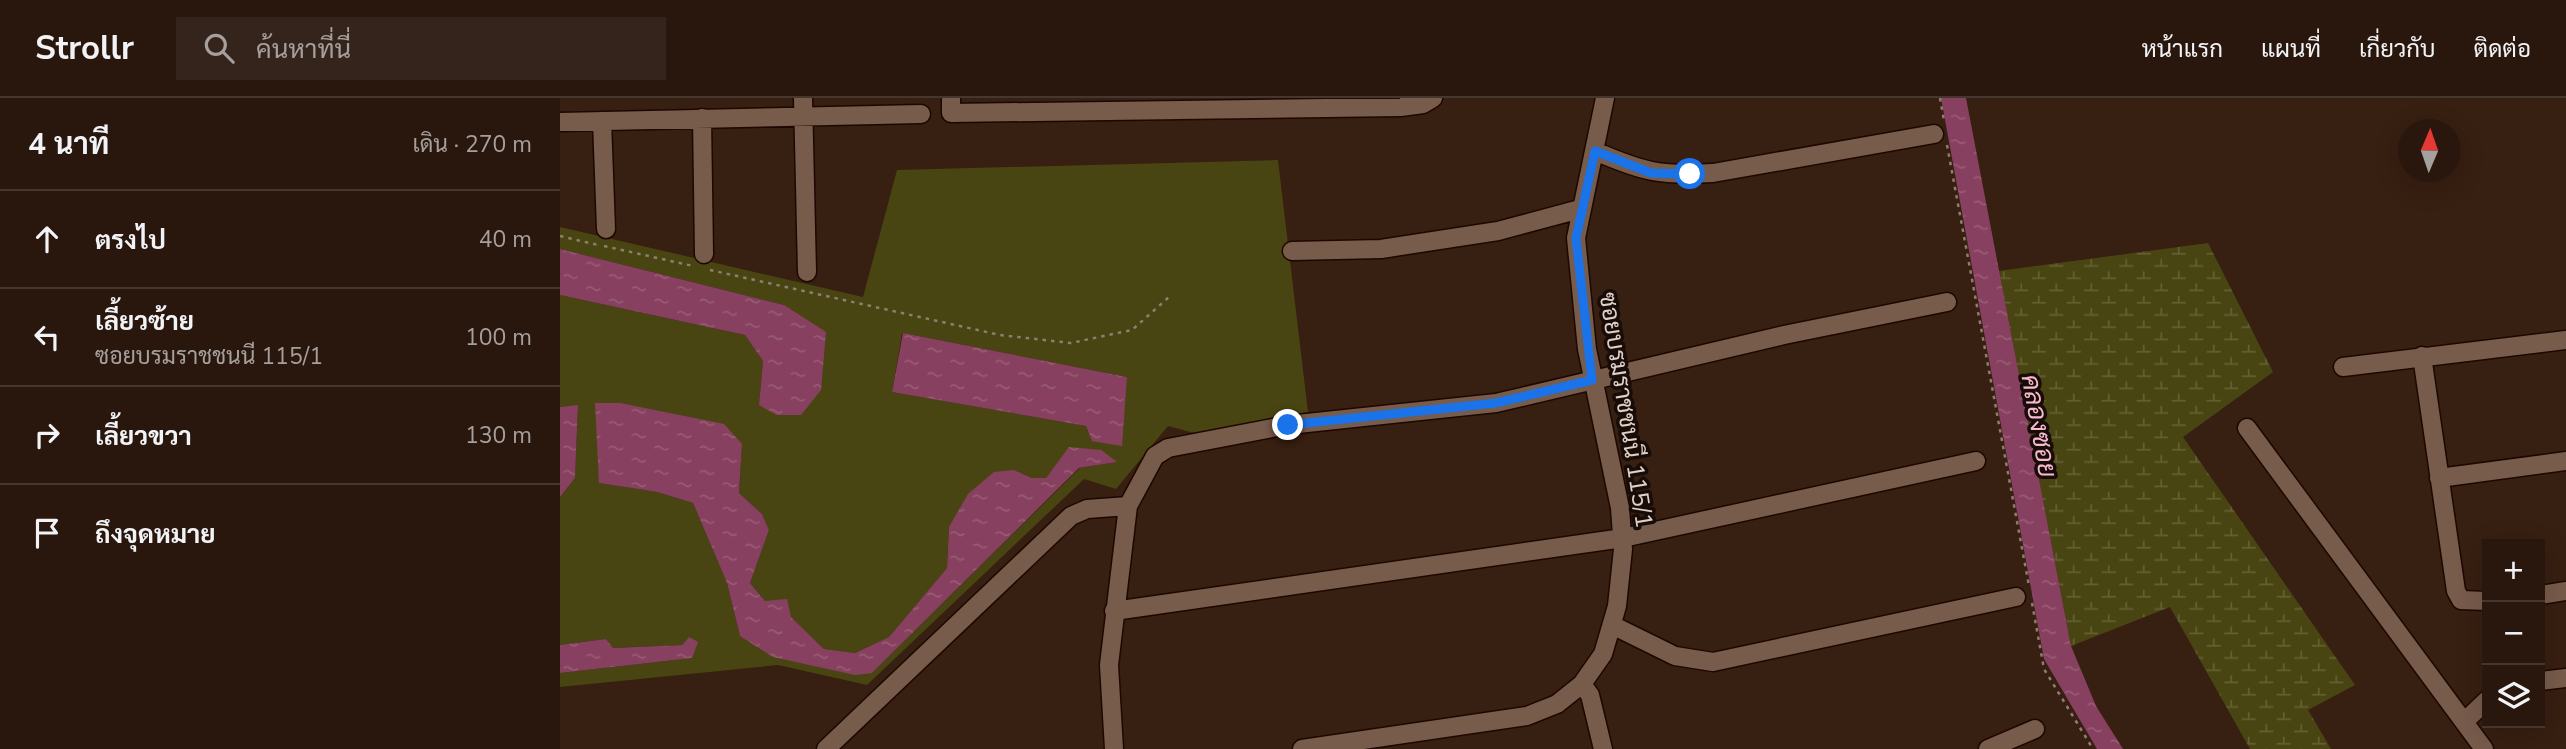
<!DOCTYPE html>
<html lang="th">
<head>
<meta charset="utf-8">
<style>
  body { margin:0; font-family:"Nunito Sans",Sarabun,sans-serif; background:#35241b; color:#f1f3f6 }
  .controls { position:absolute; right:21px; bottom:21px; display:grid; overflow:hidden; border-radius:0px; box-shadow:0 7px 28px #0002 }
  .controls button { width:63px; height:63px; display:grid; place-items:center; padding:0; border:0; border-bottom:2px solid #45362e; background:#29170d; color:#f1f3f6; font:35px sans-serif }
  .compass { position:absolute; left:1838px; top:21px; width:63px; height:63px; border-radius:50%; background:#29170d; box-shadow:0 7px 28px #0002; rotate:2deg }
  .stop { position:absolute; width:21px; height:21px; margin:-16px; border:5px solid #1a73e8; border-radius:50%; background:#fff }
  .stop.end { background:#1a73e8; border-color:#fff; box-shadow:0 2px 7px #0008 }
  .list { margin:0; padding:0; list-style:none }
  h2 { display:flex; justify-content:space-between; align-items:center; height:91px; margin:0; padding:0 28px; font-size:30px }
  h2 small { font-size:23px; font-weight:400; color:#a59f9d }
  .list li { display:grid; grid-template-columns:46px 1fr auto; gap:21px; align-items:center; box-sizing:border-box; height:98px; padding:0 28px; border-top:2px solid #45362e }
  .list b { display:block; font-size:26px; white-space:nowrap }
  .list p { margin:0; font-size:23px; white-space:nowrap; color:#a59f9d }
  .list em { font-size:23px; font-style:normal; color:#a59f9d }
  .icon { flex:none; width:38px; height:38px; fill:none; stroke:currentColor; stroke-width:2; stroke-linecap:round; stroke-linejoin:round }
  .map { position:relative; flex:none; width:2006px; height:651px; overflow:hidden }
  header { display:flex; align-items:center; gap:42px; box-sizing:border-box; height:98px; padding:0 35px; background:#29170d; border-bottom:2px solid #45362e }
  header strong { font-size:33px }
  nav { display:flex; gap:38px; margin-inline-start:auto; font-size:24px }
  .search { width:490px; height:63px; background:#35241b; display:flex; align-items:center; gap:18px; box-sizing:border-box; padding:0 24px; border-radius:0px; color:#a59f9d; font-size:26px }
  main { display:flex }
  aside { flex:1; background:#29170d }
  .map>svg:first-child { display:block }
  .grass { fill:#494512; fill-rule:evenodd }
  .wetland { fill:url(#wetland-marsh) }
  .water { fill:url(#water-ripples) }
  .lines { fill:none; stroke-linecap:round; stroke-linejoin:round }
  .street-casing { stroke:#1d0800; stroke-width:21 }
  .path { stroke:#907c70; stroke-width:2.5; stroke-dasharray:3.5 5; stroke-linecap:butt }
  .street { stroke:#775b4b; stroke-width:18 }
  .route { stroke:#1a73e8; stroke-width:9 }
  .labels { text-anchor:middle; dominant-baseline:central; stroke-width:7; stroke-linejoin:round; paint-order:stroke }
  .street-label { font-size:24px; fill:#e1d0c7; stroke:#170c07 }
  .water-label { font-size:26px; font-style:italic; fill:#f8b8d0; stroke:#170c07 }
</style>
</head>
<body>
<header>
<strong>Strollr</strong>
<div class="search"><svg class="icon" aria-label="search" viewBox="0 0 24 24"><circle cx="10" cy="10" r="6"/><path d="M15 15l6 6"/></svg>ค้นหาที่นี่</div>
<nav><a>หน้าแรก</a><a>แผนที่</a><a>เกี่ยวกับ</a><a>ติดต่อ</a></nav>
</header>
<main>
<aside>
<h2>4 นาที<small>เดิน · 270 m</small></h2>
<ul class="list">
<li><svg class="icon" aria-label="ahead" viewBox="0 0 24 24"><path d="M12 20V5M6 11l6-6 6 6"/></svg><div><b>ตรงไป</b></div><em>40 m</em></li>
<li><svg class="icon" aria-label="left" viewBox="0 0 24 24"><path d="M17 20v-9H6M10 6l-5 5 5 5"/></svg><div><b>เลี้ยวซ้าย</b><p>ซอยบรมราชชนนี 115/1</p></div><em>100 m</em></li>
<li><svg class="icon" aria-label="right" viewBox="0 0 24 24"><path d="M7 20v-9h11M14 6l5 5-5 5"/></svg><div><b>เลี้ยวขวา</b></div><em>130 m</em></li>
<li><svg class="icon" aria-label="arrive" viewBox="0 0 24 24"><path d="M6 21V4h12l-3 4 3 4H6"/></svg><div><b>ถึงจุดหมาย</b></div></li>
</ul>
</aside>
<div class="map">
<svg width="2006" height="651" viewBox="0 0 2006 651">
  <defs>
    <pattern id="wetland-marsh" width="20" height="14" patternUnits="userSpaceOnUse" patternTransform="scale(1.75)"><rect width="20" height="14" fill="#494512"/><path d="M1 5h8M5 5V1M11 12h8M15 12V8" fill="none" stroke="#635f33"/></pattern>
    <pattern id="water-ripples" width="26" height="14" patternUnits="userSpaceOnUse" patternTransform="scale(1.75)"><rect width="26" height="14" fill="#87405f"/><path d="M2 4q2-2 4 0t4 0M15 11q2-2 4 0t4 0" fill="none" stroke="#985b74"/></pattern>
  </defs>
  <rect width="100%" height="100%" fill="#371f11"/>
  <path class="grass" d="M 718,62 L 748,314 L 638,336 L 608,328 L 556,391 L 524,381 L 307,587 L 218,567 L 0,589 L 0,575 L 132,560 L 129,539 L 122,547 L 52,550 L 46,541 L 0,547 L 0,399 L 15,380 L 18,308 L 0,309 L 0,197 L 185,237 L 203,263 L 199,307 L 224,207 L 0,151 L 0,129 L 303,199 L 337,72 ZM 342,236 L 343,235 L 567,279 L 532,343 L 526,328 L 332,294 ZM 182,346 L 179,395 L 202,416 L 209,432 L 190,485 L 205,503 L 231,519 L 264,551 L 295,555 L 329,539 L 387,470 L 389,429 L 454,372 L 472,380 L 486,380 L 510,349 L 556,364 L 520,370 L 312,575 L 180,538 L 167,485 L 133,405 L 97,394 L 39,385 Z"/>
  <path class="wetland" d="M 1648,145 L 1713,274 L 1623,339 L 1795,587 L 1748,612 L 1771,651 L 1690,651 L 1610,509 L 1511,548 L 1439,173 Z"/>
  <path class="water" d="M 1381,0 L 1406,0 L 1511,548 L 1536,608 L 1563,651 L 1537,651 L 1484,561 Z
    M 0,151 L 224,207 L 266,234 L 261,292 L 241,317 L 217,317 L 199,307 L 203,263 L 185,237 L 0,197 Z
    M 343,235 L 567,279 L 562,348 L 532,343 L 526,328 L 332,294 Z
    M 35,305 L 60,305 L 164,326 L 182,346 L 179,395 L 202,416 L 209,432 L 190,485 L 205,503 L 227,501 L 231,519 L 264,551 L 295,555 L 329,539 L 387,470 L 389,429 L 408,396 L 434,374 L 454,372 L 472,380 L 486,380 L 509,349 L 541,352 L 557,364 L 519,370 L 312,575 L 295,577 L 213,559 L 180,538 L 167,485 L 133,405 L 97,394 L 39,385 Z
    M 18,307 L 15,380 L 0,399 L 0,309 Z
    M 129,539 L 138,544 L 132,560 L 0,575 L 0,547 L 46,541 L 53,550 L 122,547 Z"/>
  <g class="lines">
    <defs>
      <path id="street" d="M 243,0 L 247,174
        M 391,0 L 391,15 L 841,9 L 863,6 L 873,0
        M 142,20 L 144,156
        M 42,23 L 46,131
        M 0,24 L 361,16
        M 1035,53 C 1083,74 1100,78 1153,75 L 1374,36
        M 732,153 L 821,151 L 938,133 L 1020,111
        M 1862,258 L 1896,493 L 1901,502 L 1927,503
        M 1783,269 L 2006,242
        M 1687,330 L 1924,651
        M 1879,380 L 2006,363
        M 1980,497 L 2006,493
        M 554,513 L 1063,440 L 1416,363
        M 1052,527 L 1115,558 L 1153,564 L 1456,499
        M 1980,583 L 2006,580
        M 1022,586 L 1030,597 L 1043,651
        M 1904,624 L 1927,602
        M 266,651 L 511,418 L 527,411 L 568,408
        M 554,651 L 549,567 L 568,408 L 595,358 L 608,350 L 728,327 L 936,305 L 1224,237 L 1387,204
        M 742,651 L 967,618 L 997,606 L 1022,586 L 1043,556 L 1057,508 L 1063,451 L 1060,410 L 1027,251 L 1016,140 L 1045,0
        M 1428,651 L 1475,631"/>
    </defs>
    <use href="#street" class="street-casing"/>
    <path class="path" d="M 1380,0 L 1384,23
      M 1387,47 L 1469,488
      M 0,138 L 38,147
      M 44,148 L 133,168
      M 150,172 L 440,237 L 511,245 L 572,232 L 609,199
      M 1472,505 L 1484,571 L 1533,651"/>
    <use href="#street" class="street"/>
  </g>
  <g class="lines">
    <path class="route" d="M 728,327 L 936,305 L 1032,282 L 1016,140 L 1035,53 L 1091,75 L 1130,76"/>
  </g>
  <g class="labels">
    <g class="street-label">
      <text transform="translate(1066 312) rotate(81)">ซอยบรมราชชนนี 115/1</text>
    </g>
    <g class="water-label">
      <text transform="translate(1479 328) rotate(80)">คลองซอย</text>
    </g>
  </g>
</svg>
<div class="controls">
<button>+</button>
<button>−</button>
<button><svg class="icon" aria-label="layers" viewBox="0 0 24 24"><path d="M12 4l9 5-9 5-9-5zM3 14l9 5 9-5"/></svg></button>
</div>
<svg class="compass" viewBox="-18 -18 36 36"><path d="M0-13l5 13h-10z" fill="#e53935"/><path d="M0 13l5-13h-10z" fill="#a59f9d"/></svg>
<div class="stop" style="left:1130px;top:76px"></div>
<div class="stop end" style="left:728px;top:327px"></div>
</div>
</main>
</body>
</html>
